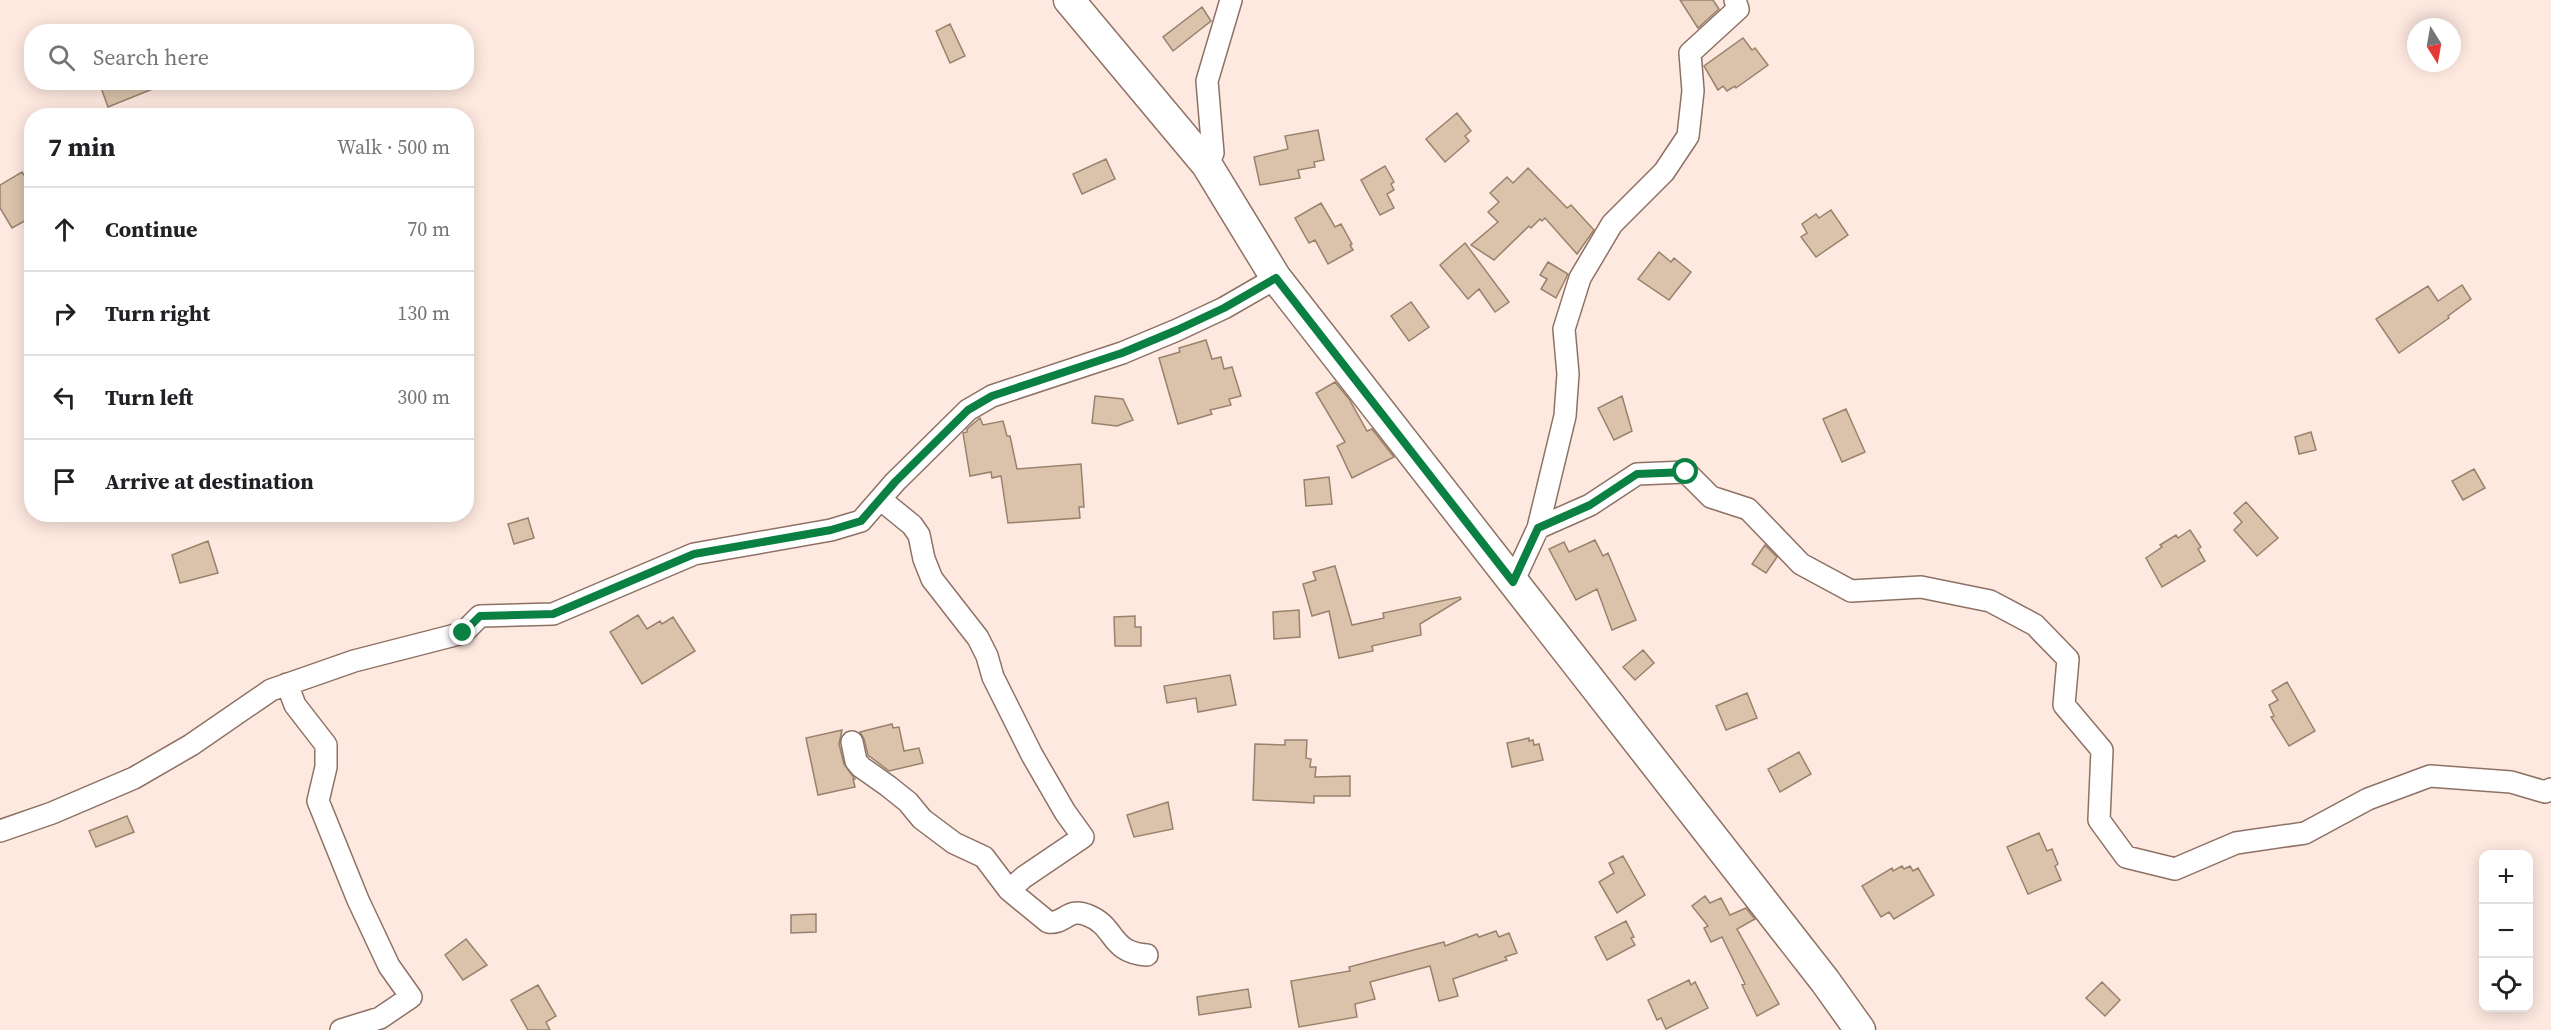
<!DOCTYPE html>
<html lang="en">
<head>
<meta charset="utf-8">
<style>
  body { margin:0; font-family:"Source Serif 4",serif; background:#f2f2f2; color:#202124 }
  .controls { position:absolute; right:18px; bottom:18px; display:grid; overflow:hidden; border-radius:12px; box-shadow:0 3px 15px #0003 }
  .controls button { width:54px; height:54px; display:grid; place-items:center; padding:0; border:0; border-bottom:2px solid #e0e0e0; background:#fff; color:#202124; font:30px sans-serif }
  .compass { position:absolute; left:2407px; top:18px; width:54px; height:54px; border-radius:50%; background:#fff; box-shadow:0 3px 15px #0003; rotate:169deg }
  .stop { position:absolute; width:18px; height:18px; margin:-14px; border:4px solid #0b8043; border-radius:50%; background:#fff }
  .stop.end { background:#0b8043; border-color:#fff; box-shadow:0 2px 6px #0008 }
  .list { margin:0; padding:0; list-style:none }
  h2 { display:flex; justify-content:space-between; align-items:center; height:78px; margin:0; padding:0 24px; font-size:26px }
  h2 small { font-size:20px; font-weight:400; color:#757577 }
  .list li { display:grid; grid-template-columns:39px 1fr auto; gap:18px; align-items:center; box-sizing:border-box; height:84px; padding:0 24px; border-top:2px solid #e0e0e0 }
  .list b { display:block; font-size:22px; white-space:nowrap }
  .list em { font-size:20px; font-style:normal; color:#757577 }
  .icon { flex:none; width:33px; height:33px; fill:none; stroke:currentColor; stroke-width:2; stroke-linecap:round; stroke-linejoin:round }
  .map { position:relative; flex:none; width:2551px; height:1030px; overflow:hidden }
  .search { position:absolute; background:#fff; box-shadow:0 3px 15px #0003; left:24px; top:24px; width:450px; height:66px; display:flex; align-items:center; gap:15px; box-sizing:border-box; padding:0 21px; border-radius:24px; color:#757577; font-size:22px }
  .panel { position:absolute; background:#fff; box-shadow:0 3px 15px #0003; left:24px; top:108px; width:450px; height:414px; border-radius:24px }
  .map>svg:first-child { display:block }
  .building { fill:#dac2ab; stroke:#99826c; stroke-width:1.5 }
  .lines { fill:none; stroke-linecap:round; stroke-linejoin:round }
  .street-casing { stroke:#8e7164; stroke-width:24 }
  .secondary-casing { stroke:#8e7164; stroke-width:33 }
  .street { stroke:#fff; stroke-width:21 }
  .secondary { stroke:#fff; stroke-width:30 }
  .route { stroke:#0b8043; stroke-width:8 }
</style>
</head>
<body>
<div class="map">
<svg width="2551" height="1030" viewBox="0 0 2551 1030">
  <rect width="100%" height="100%" fill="#fee9e0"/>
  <path class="building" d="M 1680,0 L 1713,0 L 1719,9 L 1698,28 Z
    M 1202,7 L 1211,21 L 1173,51 L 1163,37 Z
    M 950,24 L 965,56 L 950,63 L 936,31 Z
    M 1743,38 L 1752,50 L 1755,48 L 1768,65 L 1736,88 L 1735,86 L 1727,91 L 1723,86 L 1718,90 L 1704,66 Z
    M 99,82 L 165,82 L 165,84 L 108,107 Z
    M 1457,113 L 1471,131 L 1465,136 L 1469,141 L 1445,162 L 1426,139 Z
    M 1318,130 L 1324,160 L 1314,162 L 1315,167 L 1298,170 L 1300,178 L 1260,185 L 1254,157 L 1288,149 L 1285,136 Z
    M 1106,159 L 1115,179 L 1082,194 L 1073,174 Z
    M 1385,166 L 1394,182 L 1391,184 L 1394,190 L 1387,194 L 1394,208 L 1380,215 L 1361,180 Z
    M 1528,168 L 1567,208 L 1571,205 L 1594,230 L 1577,254 L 1545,218 L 1542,221 L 1540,219 L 1531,228 L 1529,226 L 1494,260 L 1471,245 L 1498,222 L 1488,212 L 1499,202 L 1490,193 L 1507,177 L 1513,183 Z
    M 22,172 L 32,187 L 32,217 L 12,228 L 0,208 L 0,185 Z
    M 1321,203 L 1335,227 L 1341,224 L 1352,244 L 1350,245 L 1353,250 L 1328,264 L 1315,240 L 1309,243 L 1295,218 Z
    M 1831,210 L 1848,235 L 1816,257 L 1801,237 L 1807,233 L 1802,224 L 1816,214 L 1819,218 Z
    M 1465,243 L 1509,302 L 1495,312 L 1479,289 L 1468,299 L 1440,265 Z
    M 1659,252 L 1671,262 L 1674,258 L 1691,272 L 1669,300 L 1638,279 Z
    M 1548,262 L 1568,274 L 1556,298 L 1541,289 L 1547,279 L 1540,275 Z
    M 2462,285 L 2471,299 L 2448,316 L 2449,318 L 2399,353 L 2376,319 L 2428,286 L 2438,301 Z
    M 1411,302 L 1429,327 L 1409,341 L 1391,316 Z
    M 1206,340 L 1212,359 L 1221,357 L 1224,369 L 1232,367 L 1241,396 L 1229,399 L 1231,405 L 1210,410 L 1212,414 L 1178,424 L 1159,358 L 1180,352 L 1179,348 Z
    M 1335,382 L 1349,399 L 1367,431 L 1372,429 L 1394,457 L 1352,478 L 1337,446 L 1345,442 L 1316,393 Z
    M 1095,396 L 1123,399 L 1133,420 L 1117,426 L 1092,423 Z
    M 1622,396 L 1632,431 L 1614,440 L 1598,408 Z
    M 1846,409 L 1865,452 L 1842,462 L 1823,419 Z
    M 980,418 L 983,425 L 1003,421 L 1007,436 L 1010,436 L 1017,469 L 1081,464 L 1084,507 L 1079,507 L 1080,518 L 1008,523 L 1001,476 L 992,478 L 991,472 L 970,476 L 963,433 L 967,432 L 967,429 Z
    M 2311,432 L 2316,450 L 2299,454 L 2295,437 Z
    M 2474,469 L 2485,488 L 2463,500 L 2452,481 Z
    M 1329,477 L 1332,504 L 1306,506 L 1304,480 Z
    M 2246,502 L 2278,538 L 2257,556 L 2234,530 L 2242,522 L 2234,513 Z
    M 528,518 L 534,538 L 514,544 L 508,524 Z
    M 2190,530 L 2201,547 L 2198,549 L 2205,561 L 2162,587 L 2146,558 L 2162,547 L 2160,545 L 2176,535 L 2178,538 Z
    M 1595,540 L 1603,556 L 1608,553 L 1636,620 L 1612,630 L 1597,589 L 1576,600 L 1549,549 L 1564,542 L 1569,552 Z
    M 208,541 L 218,573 L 180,583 L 172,555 Z
    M 1765,545 L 1777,557 L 1766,573 L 1752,564 Z
    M 1335,566 L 1352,625 L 1384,618 L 1383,613 L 1460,597 L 1461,599 L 1420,624 L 1421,635 L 1372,646 L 1373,651 L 1339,658 L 1329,611 L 1312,616 L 1303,584 L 1316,580 L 1313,572 Z
    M 1299,610 L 1300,637 L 1274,639 L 1273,612 Z
    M 638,615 L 647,629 L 660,621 L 662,624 L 673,617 L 695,651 L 642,684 L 610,632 Z
    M 1135,616 L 1135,627 L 1141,627 L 1141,646 L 1115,646 L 1114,617 Z
    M 1643,650 L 1654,663 L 1635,680 L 1623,667 Z
    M 1230,675 L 1236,705 L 1198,712 L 1196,698 L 1167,703 L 1164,686 Z
    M 2287,682 L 2315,731 L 2289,746 L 2271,717 L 2274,716 L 2269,705 L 2278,700 L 2272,691 Z
    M 1747,693 L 1757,718 L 1726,730 L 1716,706 Z
    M 892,724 L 893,728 L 899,727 L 904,751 L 919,748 L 923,763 L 889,771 L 868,755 L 864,739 L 860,732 Z
    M 842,730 L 839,744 L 844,764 L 855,779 L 853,779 L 855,787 L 818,795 L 806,738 Z
    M 1529,738 L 1529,741 L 1533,740 L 1534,745 L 1539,744 L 1543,760 L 1512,767 L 1507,743 Z
    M 1285,740 L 1307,740 L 1306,758 L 1311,759 L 1310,767 L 1316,767 L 1315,777 L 1350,776 L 1350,796 L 1314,796 L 1314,803 L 1253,800 L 1255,744 L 1285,745 Z
    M 1799,752 L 1811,774 L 1780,792 L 1768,769 Z
    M 1168,802 L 1173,829 L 1134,837 L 1127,815 Z
    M 127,816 L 134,832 L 96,847 L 89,831 Z
    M 2039,833 L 2047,851 L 2052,849 L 2058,864 L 2055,866 L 2061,880 L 2028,894 L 2007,847 Z
    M 1623,856 L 1645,895 L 1617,913 L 1599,882 L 1614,873 L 1609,863 Z
    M 1902,866 L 1904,869 L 1910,866 L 1913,871 L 1918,868 L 1934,895 L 1894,919 L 1889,912 L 1881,917 L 1862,886 L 1892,868 L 1893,871 Z
    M 1705,896 L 1710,903 L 1721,898 L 1730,915 L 1746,908 L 1755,919 L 1737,929 L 1779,1004 L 1757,1016 L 1742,985 L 1745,984 L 1722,937 L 1711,942 L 1704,928 L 1708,926 L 1692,906 Z
    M 816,914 L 816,932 L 791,933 L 791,915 Z
    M 1626,921 L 1634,937 L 1631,938 L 1635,945 L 1607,960 L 1595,937 Z
    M 1496,931 L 1499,937 L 1509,933 L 1517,953 L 1505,957 L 1507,960 L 1453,979 L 1458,996 L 1439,1001 L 1430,966 L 1370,982 L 1375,999 L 1355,1004 L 1357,1017 L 1299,1027 L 1291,981 L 1350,971 L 1349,967 L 1444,942 L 1445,946 L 1477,934 L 1479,937 Z
    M 466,939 L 487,965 L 463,980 L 445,955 Z
    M 1689,980 L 1691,985 L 1695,982 L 1708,1008 L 1666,1029 L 1661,1018 L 1657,1020 L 1648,1000 Z
    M 2102,982 L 2120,1000 L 2105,1016 L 2086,998 Z
    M 538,985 L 556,1016 L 546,1022 L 550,1030 L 528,1030 L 511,1000 Z
    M 1248,989 L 1251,1007 L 1199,1015 L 1197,997 Z"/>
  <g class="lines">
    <defs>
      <path id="street" d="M 1207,165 L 1213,153 L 1207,81 L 1231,0
        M 880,499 L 912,525 L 919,535 L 924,559 L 932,579 L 978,638 L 987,656 L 993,677 L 1032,755 L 1065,812 L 1083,837 L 1024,877 L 1009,890
        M 1538,528 L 1590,505 L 1637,474 L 1686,472 L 1711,497 L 1748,509 L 1801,564 L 1851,591 L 1921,587 L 1990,601 L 2035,625 L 2068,659 L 2064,705 L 2102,750 L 2099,820 L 2126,857 L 2175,869 L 2236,843 L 2305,833 L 2368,799 L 2430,776 L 2511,782 L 2545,792 L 2551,789
        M 1513,582 L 1538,528 L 1565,416 L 1568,374 L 1564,329 L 1580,278 L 1612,224 L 1664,172 L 1688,136 L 1693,91 L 1690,53 L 1738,9 L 1735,0
        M 287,684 L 295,705 L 326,745 L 326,767 L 318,801 L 358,900 L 389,966 L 411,997 L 380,1018 L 341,1030
        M 852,742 L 856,761 L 861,767 L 888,786 L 908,802 L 922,819 L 954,843 L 984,857 L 1009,890 L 1048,922 C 1064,925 1068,907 1087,915 C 1117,926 1108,952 1147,955
        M 0,831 L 52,813 L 134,778 L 191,745 L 271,690 L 354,661 L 463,633 L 480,616 L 553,614 L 694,554 L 831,530 L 861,521 L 895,482 L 968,410 L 992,396 L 1122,353 L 1177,330 L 1224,308 L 1276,278"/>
      <path id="secondary" d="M 1069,0 L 1207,165 L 1276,278 L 1825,981 L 1860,1030"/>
    </defs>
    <use href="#street" class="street-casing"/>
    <use href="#secondary" class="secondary-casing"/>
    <use href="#street" class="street"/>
    <use href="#secondary" class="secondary"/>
  </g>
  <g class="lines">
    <path class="route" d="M 463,633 L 480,616 L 553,614 L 694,554 L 831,530 L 861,521 L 895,482 L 968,410 L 992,396 L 1122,353 L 1177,330 L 1224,308 L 1276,278 L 1513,582 L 1538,528 L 1590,505 L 1637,474 L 1686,472"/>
  </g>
</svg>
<div class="controls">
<button>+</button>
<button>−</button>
<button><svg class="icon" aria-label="locate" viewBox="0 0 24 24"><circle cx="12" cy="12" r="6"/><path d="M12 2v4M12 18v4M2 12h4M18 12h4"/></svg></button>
</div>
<svg class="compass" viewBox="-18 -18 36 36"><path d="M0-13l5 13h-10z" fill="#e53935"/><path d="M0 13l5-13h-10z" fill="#757577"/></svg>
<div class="stop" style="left:1686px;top:472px"></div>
<div class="stop end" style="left:463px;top:633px"></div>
<div class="search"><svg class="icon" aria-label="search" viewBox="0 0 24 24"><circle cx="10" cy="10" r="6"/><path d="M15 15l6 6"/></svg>Search here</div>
<section class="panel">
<h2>7 min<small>Walk · 500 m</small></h2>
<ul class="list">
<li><svg class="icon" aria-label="ahead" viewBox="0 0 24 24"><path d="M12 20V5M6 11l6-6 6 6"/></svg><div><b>Continue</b></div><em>70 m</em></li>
<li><svg class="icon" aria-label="right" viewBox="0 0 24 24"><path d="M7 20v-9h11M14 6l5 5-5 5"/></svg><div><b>Turn right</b></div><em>130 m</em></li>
<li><svg class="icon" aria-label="left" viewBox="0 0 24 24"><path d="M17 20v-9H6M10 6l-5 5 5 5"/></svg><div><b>Turn left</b></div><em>300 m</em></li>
<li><svg class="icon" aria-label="arrive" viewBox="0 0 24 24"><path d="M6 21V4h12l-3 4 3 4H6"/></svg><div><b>Arrive at destination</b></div></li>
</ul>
</section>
</div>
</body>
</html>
